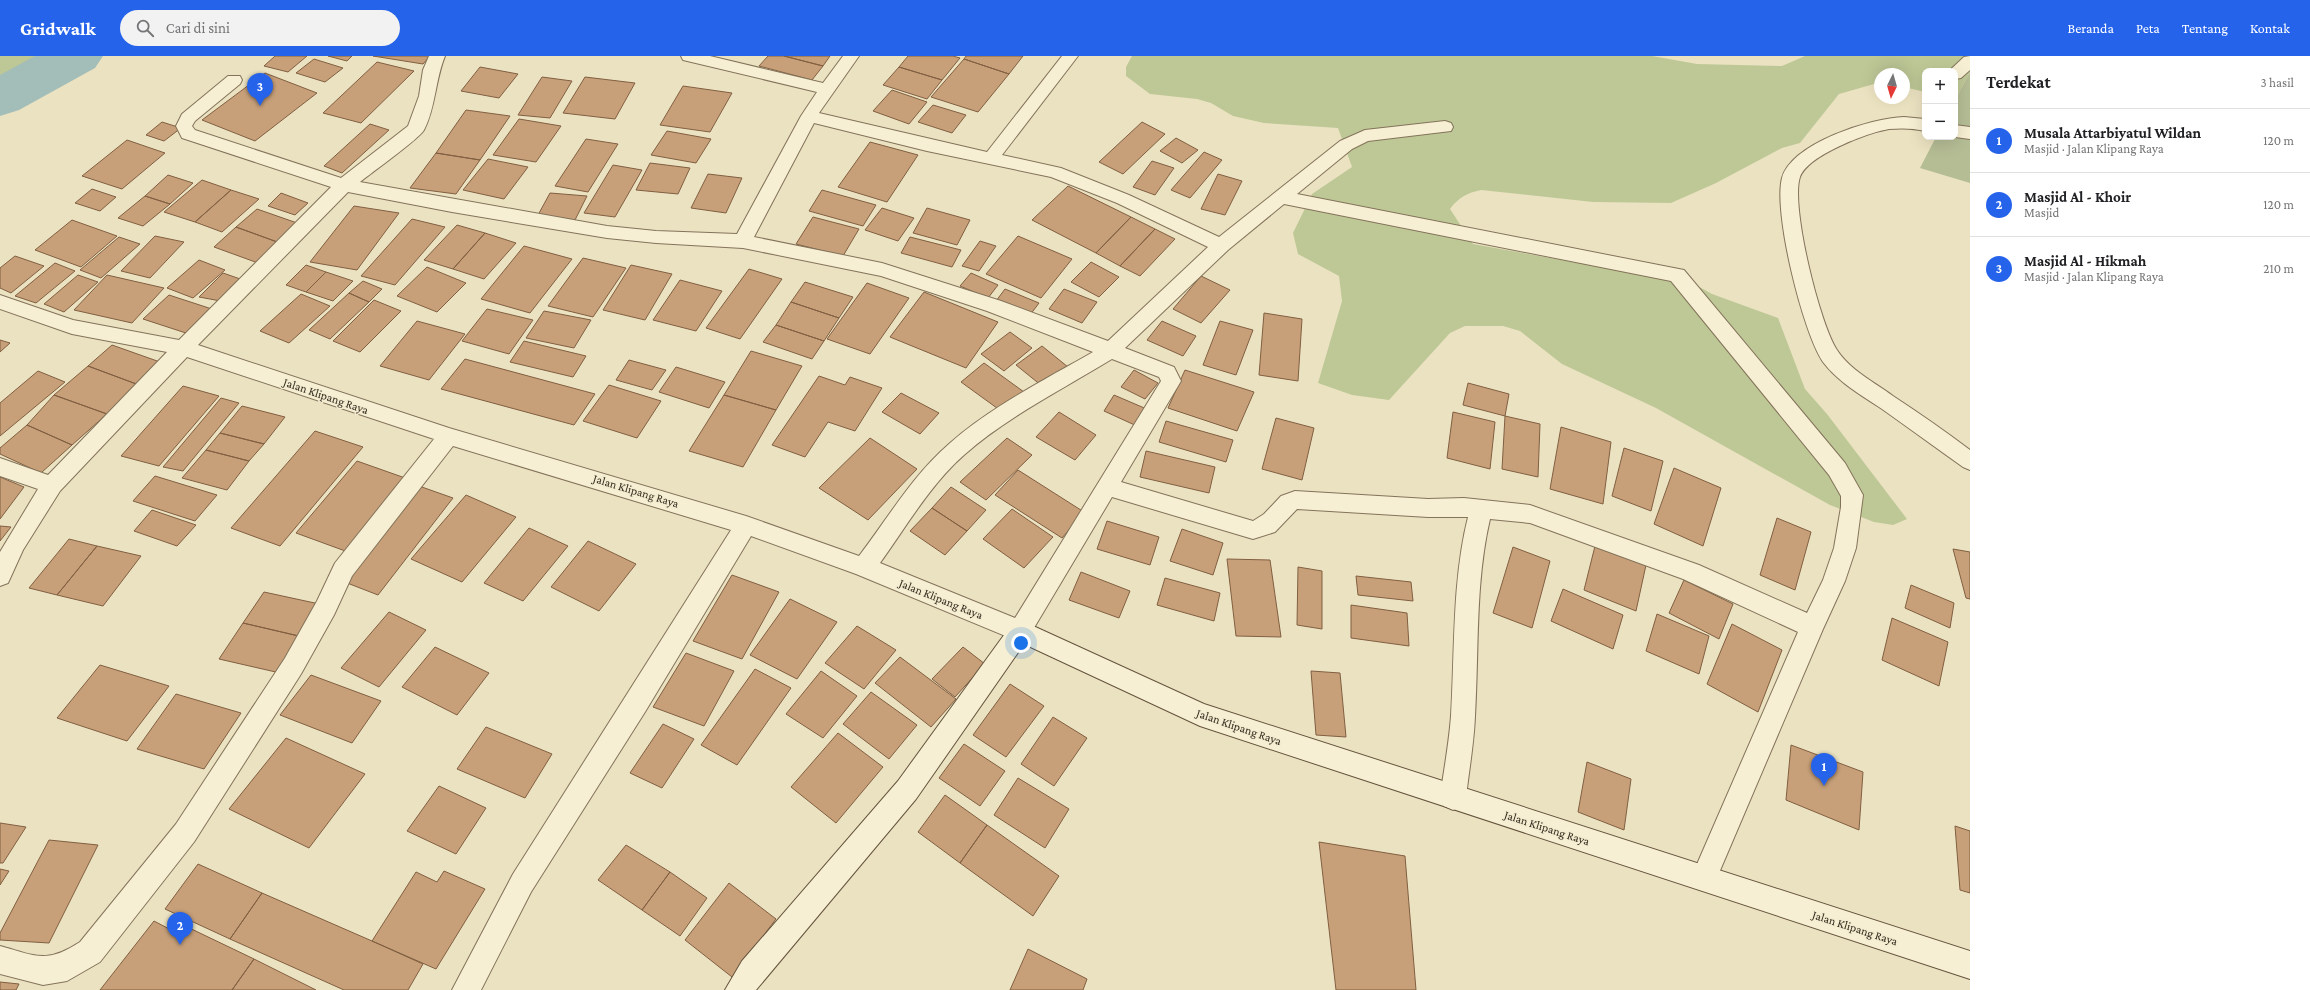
<!DOCTYPE html>
<html lang="id">
<head>
<meta charset="utf-8">
<style>
  body { margin:0; font-family:"Crimson Pro",serif; background:#f2f2f2; color:#202124 }
  .controls { position:absolute; right:12px; top:12px; display:grid; overflow:hidden; border-radius:8px; box-shadow:0 4px 16px #0002 }
  .controls button { width:36px; height:36px; display:grid; place-items:center; padding:0; border:0; border-bottom:1px solid #e0e0e0; background:#fff; color:#202124; font:20px sans-serif }
  .compass { position:absolute; left:1874px; top:12px; width:36px; height:36px; border-radius:50%; background:#fff; box-shadow:0 4px 16px #0002; rotate:185deg }
  .you { position:absolute; left:1021px; top:587px; width:14px; height:14px; margin:-10px; border:3px solid #fff; border-radius:50%; background:#1a73e8; box-shadow:0 0 0 6px #1a73e833 }
  .badge { display:grid; place-items:center; width:26px; height:26px; border-radius:50%; background:#2563eb; color:#fff; font-size:13px; font-weight:700 }
  .pin { position:absolute; translate:-50% -33px; filter:drop-shadow(0 1px 2px #0008) }
  .pin::after { content:''; position:absolute; top:21px; width:14px; height:12px; background:inherit; clip-path:polygon(0 0,100% 0,50% 100%) }
  .list { margin:0; padding:0; list-style:none }
  h2 { display:flex; justify-content:space-between; align-items:center; height:52px; margin:0; padding:0 16px; font-size:17px }
  h2 small { font-size:13px; font-weight:400; color:#757577 }
  .list li { display:grid; grid-template-columns:26px 1fr auto; gap:12px; align-items:center; box-sizing:border-box; height:64px; padding:0 16px; border-top:1px solid #e0e0e0 }
  .list b { display:block; font-size:15px; white-space:nowrap }
  .list p { margin:0; font-size:13px; white-space:nowrap; color:#757577 }
  .list em { font-size:13px; font-style:normal; color:#757577 }
  .icon { flex:none; width:22px; height:22px; fill:none; stroke:currentColor; stroke-width:2; stroke-linecap:round; stroke-linejoin:round }
  .map { position:relative; flex:none; width:1970px; height:934px; overflow:hidden }
  header { display:flex; align-items:center; gap:24px; box-sizing:border-box; height:56px; padding:0 20px; background:#2563eb; color:#fff }
  header strong { font-size:19px }
  nav { display:flex; gap:22px; margin-inline-start:auto; font-size:14px }
  .search { width:280px; height:36px; background:#f2f2f2; display:flex; align-items:center; gap:10px; box-sizing:border-box; padding:0 14px; border-radius:22px; color:#757577; font-size:15px }
  main { display:flex }
  aside { flex:1; background:#fff }
  .map>svg:first-child { display:block }
  .green { fill:#bec896 }
  .cemetery { fill:#b5bd95 }
  .lines { fill:none; stroke-linecap:round; stroke-linejoin:round }
  .river { fill:#a3bdb8; fill-rule:evenodd }
  .building { fill:#c7a079; stroke:#815f41 }
  .street-casing { stroke:#83735a; stroke-width:2 }
  .secondary-casing { stroke:#65543d; stroke-width:2 }
  .street { fill:#f6efd3; fill-rule:evenodd }
  .secondary { fill:#f6efd3; fill-rule:evenodd }
  .labels { text-anchor:middle; dominant-baseline:central; stroke-width:3; stroke-linejoin:round; paint-order:stroke }
  .street-label { font-size:12px; fill:#342a1d; stroke:#f3ecd0 }
</style>
</head>
<body>
<header>
<strong>Gridwalk</strong>
<div class="search"><svg class="icon" aria-label="search" viewBox="0 0 24 24"><circle cx="10" cy="10" r="6"/><path d="M15 15l6 6"/></svg>Cari di sini</div>
<nav><a>Beranda</a><a>Peta</a><a>Tentang</a><a>Kontak</a></nav>
</header>
<main>
<div class="map">
<svg width="1970" height="934" viewBox="0 0 1970 934">
  <rect width="100%" height="100%" fill="#ebe2c1"/>
  <path class="green" d="M 0,0 L 44,0 L 0,24 Z
    M 1132,0 L 1652,0 L 1697,8 L 1782,10 L 1805,0 L 1970,0 L 1970,16 L 1956,42 L 1955,15 L 1925,15 L 1925,36 L 1904,31 L 1904,18 L 1880,18 L 1880,29 L 1874,28 L 1839,38 L 1800,87 L 1782,92 L 1716,127 L 1671,147 L 1593,146 L 1481,134 C 1467,137 1459,141 1450,153 L 1473,188 L 1694,228 L 1712,238 L 1778,262 L 1805,333 L 1827,358 L 1907,463 L 1893,469 L 1874,466 L 1830,449 L 1656,352 L 1562,308 L 1520,275 L 1503,270 L 1465,270 L 1450,277 L 1389,344 L 1352,339 L 1318,327 L 1342,245 L 1339,220 L 1298,198 L 1293,177 L 1312,138 L 1352,111 L 1338,72 L 1264,67 L 1233,60 L 1211,47 L 1197,43 L 1150,38 L 1126,20 L 1126,11 Z"/>
  <path class="cemetery" d="M 1970,16 L 1970,127 L 1920,112 L 1936,81 L 1955,81 L 1955,44 Z"/>
  <g class="lines">
    <path class="river" d="M 35,0 L 103,0 L 95,12 L 19,54 L 0,60 L 0,19 Z"/>
  </g>
  <path class="building" d="M 275,0 L 307,0 L 288,16 L 264,10 Z
    M 328,0 L 352,0 L 347,5 Z
    M 373,0 L 430,0 L 423,8 Z
    M 768,0 L 784,0 L 823,10 L 812,24 L 759,10 Z
    M 784,0 L 830,0 L 823,10 Z
    M 908,0 L 953,0 L 960,2 L 942,24 L 899,11 Z
    M 966,0 L 1023,0 L 1009,18 L 964,3 Z
    M 314,3 L 343,12 L 325,26 L 296,17 Z
    M 964,3 L 1009,18 L 978,56 L 931,41 Z
    M 377,6 L 414,15 L 361,67 L 323,57 Z
    M 480,11 L 518,18 L 499,42 L 461,35 Z
    M 899,11 L 942,24 L 927,43 L 883,29 Z
    M 265,17 L 317,37 L 255,85 L 202,64 Z
    M 542,21 L 572,25 L 550,62 L 518,59 Z
    M 585,21 L 635,27 L 615,63 L 563,57 Z
    M 683,30 L 732,37 L 710,76 L 660,69 Z
    M 892,34 L 927,46 L 909,68 L 873,55 Z
    M 933,49 L 966,59 L 952,77 L 918,66 Z
    M 466,54 L 510,60 L 480,104 L 436,97 Z
    M 519,63 L 561,70 L 536,106 L 493,99 Z
    M 162,66 L 181,72 L 164,85 L 146,79 Z
    M 1142,66 L 1165,78 L 1123,118 L 1099,106 Z
    M 370,68 L 389,74 L 342,117 L 324,110 Z
    M 667,75 L 711,83 L 696,107 L 651,99 Z
    M 1176,82 L 1198,94 L 1182,107 L 1160,95 Z
    M 586,83 L 618,88 L 588,136 L 555,130 Z
    M 127,84 L 165,97 L 122,133 L 82,120 Z
    M 870,86 L 918,99 L 887,146 L 838,131 Z
    M 1204,96 L 1222,104 L 1190,142 L 1171,134 Z
    M 436,97 L 480,104 L 456,138 L 410,132 Z
    M 488,103 L 528,111 L 504,143 L 463,134 Z
    M 1152,105 L 1174,112 L 1155,139 L 1133,131 Z
    M 650,107 L 690,112 L 678,138 L 636,134 Z
    M 613,109 L 642,114 L 615,161 L 584,157 Z
    M 708,118 L 742,122 L 726,157 L 691,152 Z
    M 1218,118 L 1242,125 L 1225,159 L 1201,153 Z
    M 168,119 L 193,127 L 170,148 L 145,140 Z
    M 202,124 L 231,134 L 195,166 L 164,156 Z
    M 1068,130 L 1131,161 L 1096,197 L 1032,164 Z
    M 92,133 L 116,141 L 100,155 L 75,147 Z
    M 231,134 L 259,143 L 222,176 L 195,166 Z
    M 822,134 L 876,149 L 863,170 L 809,155 Z
    M 281,137 L 308,147 L 295,159 L 268,150 Z
    M 550,137 L 587,140 L 575,164 L 538,159 Z
    M 145,140 L 170,148 L 143,170 L 118,162 Z
    M 354,150 L 399,157 L 357,214 L 310,206 Z
    M 882,152 L 914,162 L 898,185 L 865,174 Z
    M 927,152 L 970,164 L 957,189 L 913,177 Z
    M 257,153 L 300,168 L 280,187 L 236,171 Z
    M 813,161 L 859,173 L 843,200 L 796,188 Z
    M 1131,161 L 1155,173 L 1120,210 L 1096,197 Z
    M 412,163 L 445,171 L 395,229 L 361,220 Z
    M 72,164 L 117,180 L 81,211 L 35,194 Z
    M 457,169 L 485,177 L 453,213 L 424,204 Z
    M 236,171 L 280,187 L 258,207 L 214,191 Z
    M 1155,173 L 1175,183 L 1140,220 L 1120,210 Z
    M 485,177 L 516,187 L 484,223 L 453,213 Z
    M 155,180 L 184,186 L 150,222 L 121,215 Z
    M 1018,180 L 1072,203 L 1041,242 L 986,218 Z
    M 119,181 L 140,188 L 101,222 L 80,214 Z
    M 910,181 L 961,194 L 952,211 L 901,197 Z
    M 980,185 L 996,190 L 979,215 L 962,210 Z
    M 524,190 L 572,203 L 530,257 L 481,243 Z
    M 15,200 L 44,210 L 11,237 L 0,232 L 0,212 Z
    M 583,202 L 626,212 L 593,261 L 548,250 Z
    M 199,204 L 225,214 L 193,242 L 167,232 Z
    M 1091,206 L 1119,221 L 1099,241 L 1071,226 Z
    M 55,207 L 75,215 L 36,247 L 15,240 Z
    M 306,209 L 326,216 L 306,236 L 286,229 Z
    M 631,209 L 672,218 L 645,264 L 603,254 Z
    M 427,211 L 466,227 L 437,256 L 397,240 Z
    M 749,213 L 782,223 L 740,283 L 706,272 Z
    M 326,216 L 353,225 L 333,245 L 306,236 Z
    M 223,217 L 246,225 L 226,246 L 199,241 Z
    M 971,217 L 998,229 L 988,242 L 960,230 Z
    M 78,219 L 98,226 L 64,256 L 44,248 Z
    M 107,219 L 164,232 L 132,267 L 74,254 Z
    M 1201,220 L 1230,234 L 1201,267 L 1173,253 Z
    M 680,224 L 722,235 L 696,275 L 653,264 Z
    M 363,225 L 382,233 L 369,246 L 349,237 Z
    M 805,226 L 853,241 L 839,262 L 791,246 Z
    M 867,227 L 909,242 L 870,298 L 827,283 Z
    M 1005,233 L 1039,247 L 1030,259 L 996,245 Z
    M 1064,233 L 1097,246 L 1082,267 L 1049,253 Z
    M 924,236 L 998,266 L 966,312 L 890,281 Z
    M 349,237 L 369,246 L 330,283 L 309,274 Z
    M 301,238 L 330,250 L 289,287 L 260,275 Z
    M 169,239 L 218,255 L 192,279 L 143,263 Z
    M 374,244 L 401,255 L 360,296 L 333,285 Z
    M 791,246 L 839,262 L 824,285 L 776,269 Z
    M 487,253 L 533,264 L 509,298 L 462,285 Z
    M 544,255 L 591,264 L 574,292 L 526,282 Z
    M 1264,257 L 1302,263 L 1298,325 L 1259,319 Z
    M 417,265 L 465,278 L 429,324 L 380,310 Z
    M 1162,265 L 1196,280 L 1183,300 L 1147,284 Z
    M 1220,265 L 1253,274 L 1236,319 L 1203,309 Z
    M 776,269 L 824,285 L 812,303 L 763,286 Z
    M 1010,276 L 1032,292 L 1004,315 L 981,298 Z
    M 0,284 L 10,287 L 0,296 Z
    M 524,285 L 586,300 L 573,321 L 510,306 Z
    M 112,289 L 160,306 L 139,329 L 88,310 Z
    M 1042,290 L 1068,311 L 1042,330 L 1016,309 Z
    M 751,295 L 802,310 L 776,354 L 724,339 Z
    M 465,303 L 595,338 L 574,369 L 441,333 Z
    M 629,304 L 666,314 L 652,334 L 616,324 Z
    M 984,307 L 1024,336 L 1001,355 L 961,326 Z
    M 88,310 L 139,329 L 107,358 L 54,339 Z
    M 676,311 L 725,326 L 709,352 L 659,336 Z
    M 1134,314 L 1158,327 L 1145,343 L 1121,331 Z
    M 1185,314 L 1254,336 L 1237,375 L 1168,352 Z
    M 38,315 L 65,326 L 0,380 L 0,347 Z
    M 819,320 L 845,329 L 850,321 L 882,332 L 855,375 L 828,366 L 805,401 L 772,389 Z
    M 1468,327 L 1509,338 L 1505,360 L 1463,349 Z
    M 609,329 L 661,345 L 637,382 L 583,365 Z
    M 183,330 L 219,340 L 159,410 L 121,400 Z
    M 901,337 L 939,357 L 920,378 L 882,356 Z
    M 54,339 L 107,358 L 72,389 L 27,369 Z
    M 724,339 L 776,354 L 743,411 L 689,395 Z
    M 1114,339 L 1149,354 L 1139,371 L 1104,355 Z
    M 221,342 L 239,347 L 183,415 L 163,411 Z
    M 242,350 L 285,361 L 264,388 L 220,377 Z
    M 1059,356 L 1096,379 L 1075,404 L 1036,381 Z
    M 1453,356 L 1495,366 L 1490,413 L 1447,402 Z
    M 1505,360 L 1540,368 L 1538,421 L 1502,413 Z
    M 1276,362 L 1314,372 L 1302,424 L 1262,413 Z
    M 1166,365 L 1233,384 L 1226,406 L 1159,386 Z
    M 27,369 L 72,389 L 41,417 L 0,398 L 0,392 Z
    M 1561,371 L 1611,386 L 1603,448 L 1550,433 Z
    M 315,375 L 363,391 L 280,490 L 231,472 Z
    M 220,377 L 264,388 L 249,405 L 206,394 Z
    M 870,382 L 917,413 L 868,464 L 819,432 Z
    M 1007,382 L 1032,399 L 986,444 L 960,426 Z
    M 1624,392 L 1663,405 L 1651,455 L 1612,440 Z
    M 206,394 L 249,405 L 227,434 L 182,422 Z
    M 1146,395 L 1215,411 L 1209,437 L 1140,421 Z
    M 357,405 L 408,423 L 348,496 L 296,477 Z
    M 1674,412 L 1721,432 L 1703,490 L 1654,468 Z
    M 1018,414 L 1084,456 L 1062,482 L 995,439 Z
    M 155,420 L 217,439 L 195,465 L 133,445 Z
    M 0,421 L 24,431 L 0,463 Z
    M 419,430 L 453,442 L 378,539 L 342,525 Z
    M 951,431 L 986,454 L 967,475 L 932,452 Z
    M 466,439 L 516,461 L 462,526 L 411,503 Z
    M 932,452 L 967,475 L 945,499 L 910,475 Z
    M 1012,453 L 1053,481 L 1024,512 L 983,483 Z
    M 152,454 L 196,469 L 177,490 L 134,475 Z
    M 1777,462 L 1811,476 L 1795,534 L 1760,519 Z
    M 1107,465 L 1159,481 L 1150,509 L 1097,493 Z
    M 0,470 L 11,471 L 0,485 Z
    M 529,472 L 568,490 L 523,545 L 484,527 Z
    M 1182,473 L 1223,487 L 1213,519 L 1170,505 Z
    M 69,483 L 97,490 L 57,539 L 29,532 Z
    M 588,485 L 636,508 L 599,555 L 551,531 Z
    M 97,490 L 141,500 L 103,550 L 57,539 Z
    M 1595,490 L 1646,509 L 1636,555 L 1584,534 Z
    M 1513,491 L 1550,505 L 1532,572 L 1493,557 Z
    M 1953,493 L 1970,496 L 1970,543 L 1966,542 Z
    M 1227,503 L 1270,504 L 1281,581 L 1236,580 Z
    M 1298,511 L 1322,515 L 1322,573 L 1297,569 Z
    M 1081,516 L 1130,535 L 1119,562 L 1069,544 Z
    M 732,519 L 779,536 L 742,603 L 693,585 Z
    M 1356,520 L 1411,526 L 1413,545 L 1358,539 Z
    M 1165,522 L 1220,537 L 1214,565 L 1157,549 Z
    M 1684,524 L 1733,548 L 1719,583 L 1669,557 Z
    M 1911,529 L 1954,547 L 1950,572 L 1905,552 Z
    M 1563,533 L 1623,559 L 1613,593 L 1551,565 Z
    M 264,536 L 324,549 L 303,581 L 243,567 Z
    M 790,543 L 837,566 L 797,623 L 750,599 Z
    M 1351,549 L 1407,557 L 1409,590 L 1351,582 Z
    M 389,556 L 426,574 L 379,631 L 341,612 Z
    M 1657,558 L 1709,580 L 1699,618 L 1646,595 Z
    M 1892,562 L 1948,586 L 1939,630 L 1882,604 Z
    M 243,567 L 303,581 L 280,617 L 219,603 Z
    M 1732,568 L 1782,594 L 1758,656 L 1707,628 Z
    M 857,570 L 896,594 L 864,633 L 825,607 Z
    M 435,591 L 489,617 L 457,659 L 402,631 Z
    M 963,591 L 985,608 L 955,641 L 932,623 Z
    M 686,597 L 734,615 L 704,670 L 653,651 Z
    M 900,601 L 956,643 L 931,671 L 875,627 Z
    M 100,609 L 169,630 L 127,685 L 57,662 Z
    M 755,613 L 791,632 L 737,709 L 701,689 Z
    M 821,615 L 857,640 L 823,682 L 786,658 Z
    M 1311,615 L 1340,617 L 1346,681 L 1316,679 Z
    M 311,619 L 381,645 L 352,687 L 280,659 Z
    M 1010,628 L 1044,650 L 1006,701 L 973,679 Z
    M 871,636 L 917,669 L 889,703 L 843,668 Z
    M 176,638 L 241,657 L 204,713 L 137,693 Z
    M 1053,661 L 1087,682 L 1054,730 L 1021,708 Z
    M 663,668 L 694,683 L 662,732 L 630,717 Z
    M 486,671 L 552,698 L 525,742 L 457,713 Z
    M 838,677 L 883,711 L 836,767 L 791,731 Z
    M 286,682 L 365,718 L 309,792 L 229,753 Z
    M 964,688 L 1005,715 L 980,750 L 939,722 Z
    M 1791,689 L 1863,716 L 1859,774 L 1786,744 Z
    M 1587,706 L 1631,723 L 1624,774 L 1578,756 Z
    M 1018,722 L 1069,753 L 1045,792 L 994,759 Z
    M 439,730 L 486,752 L 456,798 L 407,775 Z
    M 945,739 L 987,769 L 960,807 L 918,776 Z
    M 0,767 L 26,771 L 3,807 L 0,807 Z
    M 987,769 L 1059,820 L 1033,860 L 960,807 Z
    M 1955,770 L 1970,775 L 1970,837 L 1960,834 Z
    M 49,784 L 98,789 L 49,887 L 0,884 L 0,877 Z
    M 1319,786 L 1405,800 L 1416,934 L 1336,934 Z
    M 626,789 L 670,816 L 642,854 L 598,824 Z
    M 198,808 L 262,837 L 230,883 L 165,853 Z
    M 0,813 L 9,815 L 0,829 Z
    M 444,815 L 485,833 L 436,913 L 372,885 L 416,816 L 437,826 Z
    M 670,816 L 707,842 L 680,880 L 642,854 Z
    M 729,827 L 776,863 L 732,921 L 685,884 Z
    M 262,837 L 372,885 L 423,908 L 408,934 L 344,934 L 230,883 Z
    M 154,865 L 175,876 L 181,868 L 254,903 L 232,934 L 100,934 Z
    M 1028,893 L 1087,923 L 1083,934 L 1010,934 Z
    M 254,903 L 316,934 L 232,934 Z
    M 0,926 L 19,928 L 16,934 L 0,934 Z"/>
  <g class="lines">
    <defs>
      <path id="street" d="M 429,0 L 445,0 C 435,24 436,51 424,74 C 419,83 371,117 360,126 L 607,170 L 656,175 L 737,178 L 801,60 L 817,36 L 683,4 L 681,0 L 710,0 L 823,27 L 843,0 L 859,0 L 819,57 L 987,96 L 1062,0 L 1078,0 L 1002,99 L 1061,112 L 1129,139 L 1219,181 L 1340,85 L 1365,74 L 1445,65 L 1451,67 L 1453,71 L 1451,75 L 1368,85 L 1352,93 L 1297,138 L 1684,214 L 1845,407 L 1863,439 L 1856,492 L 1845,525 L 1823,573 L 1713,831 L 1704,835 L 1695,831 L 1691,822 L 1798,576 L 1683,523 L 1530,467 L 1490,463 C 1475,527 1479,594 1475,660 C 1474,687 1469,714 1466,741 L 1462,750 L 1453,754 L 1444,750 L 1440,741 C 1444,714 1449,687 1451,660 C 1455,594 1452,525 1468,461 L 1428,461 L 1297,453 L 1275,476 L 1253,483 L 1112,441 L 1028,582 L 1020,586 L 856,518 L 751,480 L 645,656 L 531,836 L 481,934 L 452,934 L 513,818 L 731,474 L 453,390 L 352,520 L 334,559 L 301,618 L 194,786 L 100,906 L 67,925 L 43,929 L 0,918 L 0,890 C 37,900 46,908 80,886 L 176,768 L 285,602 L 317,545 L 335,507 L 434,383 L 187,301 L 60,435 L 23,494 L 8,527 L 0,530 L 0,496 L 38,433 L 0,420 L 0,402 L 48,419 L 167,296 L 72,278 L 0,253 L 0,239 L 73,264 L 179,284 L 331,131 L 182,82 L 176,70 L 182,58 L 228,20 L 240,20 L 242,24 L 240,28 L 195,65 L 192,70 L 195,74 L 341,122 L 408,70 L 419,40 L 423,14 ZM 814,67 L 927,95 L 1051,121 L 1117,147 L 1208,191 L 1108,285 L 1001,245 L 882,207 L 754,181 ZM 348,136 L 452,156 L 607,182 L 656,187 L 743,192 L 881,220 L 987,255 L 1093,296 C 1046,323 989,352 949,388 C 913,419 888,462 859,500 L 746,460 L 449,372 L 198,289 ZM 1284,148 L 1671,225 L 1829,419 L 1841,440 L 1841,451 L 1834,492 L 1823,524 L 1807,557 L 1699,509 L 1530,449 L 1464,442 L 1428,443 L 1295,435 L 1281,440 L 1264,458 L 1253,465 L 1121,426 L 1181,325 L 1174,311 L 1125,292 L 1228,194 ZM 1112,303 L 1159,321 L 1161,325 L 1015,562 L 880,507 C 906,471 930,429 964,399 C 1007,361 1063,333 1112,303 Z
        M 1970,0 L 1970,14 L 1961,22 L 1955,23 L 1955,15 L 1949,15 L 1964,1 Z
        M 1904,61 L 1925,63 L 1925,75 C 1913,72 1901,72 1889,73 C 1867,77 1808,99 1800,121 C 1790,149 1820,269 1837,294 C 1850,314 1874,326 1893,340 C 1919,357 1945,375 1970,394 L 1970,414 L 1963,411 C 1936,392 1909,372 1882,353 C 1861,339 1838,326 1823,306 C 1803,277 1773,156 1782,122 C 1792,87 1871,62 1904,61 Z
        M 1955,69 L 1970,71 L 1970,83 L 1955,81 Z"/>
      <path id="secondary" d="M 1020,564 L 1204,648 L 1970,895 L 1970,923 L 1200,670 L 1024,588 L 916,743 L 756,934 L 725,934 L 742,905 L 898,725 L 1012,568 Z"/>
    </defs>
    <use href="#street" class="street-casing"/>
    <use href="#secondary" class="secondary-casing"/>
    <use href="#street" class="street"/>
    <use href="#secondary" class="secondary"/>
  </g>
  <g class="labels">
    <g class="street-label">
      <text transform="translate(326 340) rotate(19)">Jalan Klipang Raya</text>
      <text transform="translate(636 435) rotate(17)">Jalan Klipang Raya</text>
      <text transform="translate(941 543) rotate(22)">Jalan Klipang Raya</text>
      <text transform="translate(1239 671) rotate(19)">Jalan Klipang Raya</text>
      <text transform="translate(1547 772) rotate(18)">Jalan Klipang Raya</text>
      <text transform="translate(1855 872) rotate(18)">Jalan Klipang Raya</text>
    </g>
  </g>
</svg>
<div class="controls">
<button>+</button>
<button>−</button>
</div>
<svg class="compass" viewBox="-18 -18 36 36"><path d="M0-13l5 13h-10z" fill="#e53935"/><path d="M0 13l5-13h-10z" fill="#757577"/></svg>
<div class="you"></div>
<div class="pin badge" style="left:1824px;top:730px">1</div>
<div class="pin badge" style="left:180px;top:889px">2</div>
<div class="pin badge" style="left:260px;top:50px">3</div>
</div>
<aside>
<h2>Terdekat<small>3 hasil</small></h2>
<ul class="list">
<li><span class="badge">1</span><div><b>Musala Attarbiyatul Wildan</b><p>Masjid · Jalan Klipang Raya</p></div><em>120 m</em></li>
<li><span class="badge">2</span><div><b>Masjid Al - Khoir</b><p>Masjid</p></div><em>120 m</em></li>
<li><span class="badge">3</span><div><b>Masjid Al - Hikmah</b><p>Masjid · Jalan Klipang Raya</p></div><em>210 m</em></li>
</ul>
</aside>
</main>
</body>
</html>
